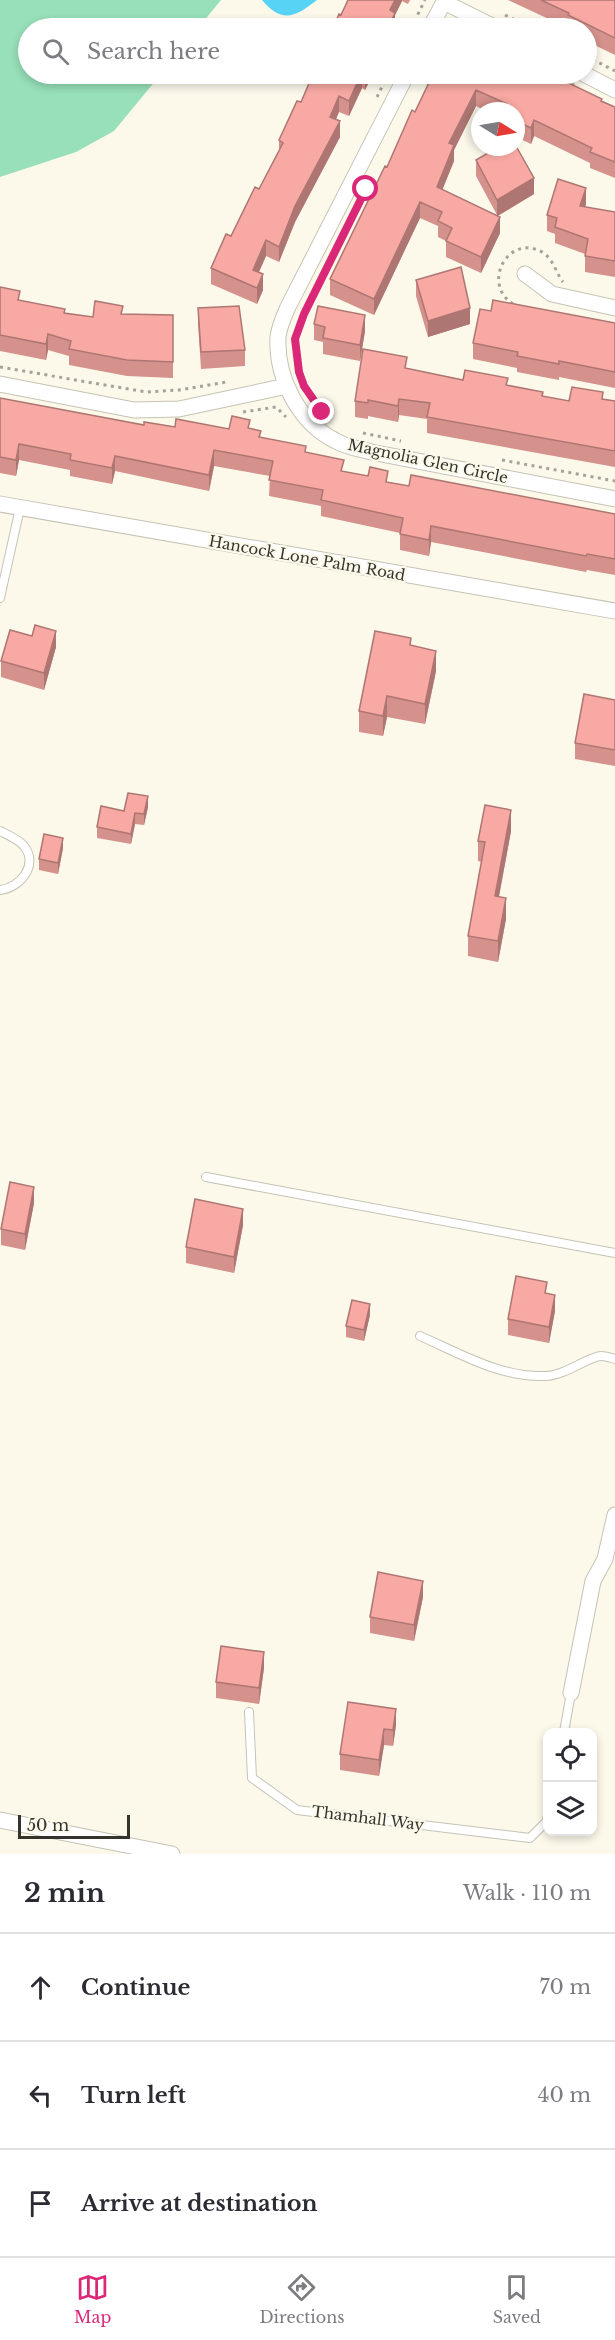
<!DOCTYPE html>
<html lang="en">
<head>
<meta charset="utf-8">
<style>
  body { margin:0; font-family:"Libre Baskerville",serif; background:#f2f2f3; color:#2b2b33 }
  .controls { position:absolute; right:18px; bottom:18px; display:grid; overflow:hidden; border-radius:12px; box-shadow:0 3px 9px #0003 }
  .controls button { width:54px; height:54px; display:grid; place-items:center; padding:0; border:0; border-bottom:2px solid #e1e1e2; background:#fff; color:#2b2b33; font:30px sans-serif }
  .compass { position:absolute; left:471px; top:102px; width:54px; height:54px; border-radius:50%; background:#fff; box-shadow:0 3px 9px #0003; rotate:101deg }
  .scale { position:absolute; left:18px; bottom:15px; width:112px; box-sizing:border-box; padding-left:6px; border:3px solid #34332d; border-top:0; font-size:16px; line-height:21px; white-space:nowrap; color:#34332d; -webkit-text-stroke:4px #fcf9eb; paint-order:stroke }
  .stop { position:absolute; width:18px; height:18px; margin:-14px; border:4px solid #db2777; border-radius:50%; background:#fff }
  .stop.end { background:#db2777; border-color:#fff; box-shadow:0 2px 6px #0008 }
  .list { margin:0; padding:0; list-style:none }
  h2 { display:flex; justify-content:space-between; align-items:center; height:78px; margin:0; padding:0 24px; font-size:26px }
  h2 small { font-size:20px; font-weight:400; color:#7c7c81 }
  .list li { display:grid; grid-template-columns:39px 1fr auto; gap:18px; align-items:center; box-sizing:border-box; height:108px; padding:0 24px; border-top:2px solid #e1e1e2 }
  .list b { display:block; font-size:22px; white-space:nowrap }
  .list em { font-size:20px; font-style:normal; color:#7c7c81 }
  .icon { flex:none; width:33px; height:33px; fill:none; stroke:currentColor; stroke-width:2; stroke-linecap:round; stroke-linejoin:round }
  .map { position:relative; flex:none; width:615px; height:1854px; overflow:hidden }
  .search { position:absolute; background:#fff; box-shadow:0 3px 9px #0003; left:18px; right:18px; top:18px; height:66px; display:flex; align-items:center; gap:15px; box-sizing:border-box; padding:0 21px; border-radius:33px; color:#7c7c81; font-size:22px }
  .sheet { height:402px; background:#fff }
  nav { display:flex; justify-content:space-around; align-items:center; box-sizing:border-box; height:84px; border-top:2px solid #e1e1e2; background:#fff; font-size:16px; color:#7c7c81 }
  nav a { display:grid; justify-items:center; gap:3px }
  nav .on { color:#db2777 }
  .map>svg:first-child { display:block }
  .green { fill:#97e0b9 }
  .water { fill:#57d3f6 }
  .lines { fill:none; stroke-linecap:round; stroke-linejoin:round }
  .service-casing { stroke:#c5c3b5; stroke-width:10 }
  .minor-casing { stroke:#c5c3b5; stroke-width:17 }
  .path { stroke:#a5a399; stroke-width:3; stroke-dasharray:3 4.5; stroke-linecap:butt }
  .service { stroke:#fff; stroke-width:8 }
  .minor { stroke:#fff; stroke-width:15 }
  .wall { fill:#d5918c }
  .shaded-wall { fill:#ae7672 }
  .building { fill:#f8a9a3; stroke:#ae7672; stroke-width:1.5 }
  .route { stroke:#db2777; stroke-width:8 }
  .labels { text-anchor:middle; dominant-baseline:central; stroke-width:4.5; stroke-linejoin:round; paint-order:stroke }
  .street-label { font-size:15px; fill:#34332d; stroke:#fcf9eb }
</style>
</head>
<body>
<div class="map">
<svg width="615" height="1854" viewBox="0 0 615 1854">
  <rect width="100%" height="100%" fill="#fcf9eb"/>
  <path class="green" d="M 0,0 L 221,0 L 198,28 L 28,28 L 28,74 L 161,74 L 114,131 L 76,152 L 0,177 Z"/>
  <path class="water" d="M 262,0 L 317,0 C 295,17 282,24 262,0 Z"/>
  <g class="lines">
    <defs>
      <path id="service" d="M 0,598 L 20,508
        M 0,831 C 8,835 18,839 24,846 C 39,865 20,888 0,890
        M 206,1177 L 615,1253
        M 420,1336 C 459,1353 501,1378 545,1376 C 565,1376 589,1356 601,1356 C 606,1356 611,1358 615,1359
        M 249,1712 L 252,1778 L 297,1810 L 530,1838 L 546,1822 L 548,1816
        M 564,1732 L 571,1693"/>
      <path id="minor" d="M 444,2 L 496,28
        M 430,28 L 445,0
        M 407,74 L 288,307 C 284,316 279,327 278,337 C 276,378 299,423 336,441 C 346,447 360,449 371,452 L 615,499
        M 584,74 L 615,90
        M 525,274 L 552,294 L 615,308
        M 0,384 L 134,410 L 179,409 L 287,386
        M 0,504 L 615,611
        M 571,1693 L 593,1581 L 605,1559 L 615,1515
        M 0,1820 L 172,1854"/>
    </defs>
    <use href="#service" class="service-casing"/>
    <use href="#minor" class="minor-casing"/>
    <path class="path" d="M 505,15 L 532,28
      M 411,28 L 425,0
      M 586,56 L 615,71
      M 552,74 L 574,85
      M 377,97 L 388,74
      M 513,304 C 481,284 508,233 542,252 C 553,258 556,273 563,282
      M 0,367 L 146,392 L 179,390 L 226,382
      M 299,372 L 295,339 L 304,314 L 329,264
      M 243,412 L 276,407 L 286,417
      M 363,433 L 401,441
      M 502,460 L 615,481"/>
    <use href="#service" class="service"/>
    <use href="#minor" class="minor"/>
  </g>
  <path class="wall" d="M 348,0 L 410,0 L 408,4 L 402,1 L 395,15 L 395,28 L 341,15 Z
    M 508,0 L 615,0 L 615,55 L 586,41 L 586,28 L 568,28 Z
    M 313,74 L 373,74 L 365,90 L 362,88 L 349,116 L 339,112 L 336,119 L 340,137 L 295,222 L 279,262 L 266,256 L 259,272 L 263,290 L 257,304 L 211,284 L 211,268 L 259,189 L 279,152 L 279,140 L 301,102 Z
    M 433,74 L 555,76 L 602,102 L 615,107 L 615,178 L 590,168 L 590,163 L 534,136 L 531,144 L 516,137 L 516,111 L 486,111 L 476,106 L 454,150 L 454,161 L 442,190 L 497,215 L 476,176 L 476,160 L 534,194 L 498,216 L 500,233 L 481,273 L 446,257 L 446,241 L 438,237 L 438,226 L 420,218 L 374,315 L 330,295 L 330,279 L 387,167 Z
    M 586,204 L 585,207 L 615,212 L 615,277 L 585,272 L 585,254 L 555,243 L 555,234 L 547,231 L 547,215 Z
    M 416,280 L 470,324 L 428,337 L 416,296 Z
    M 0,287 L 20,300 L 65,313 L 93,317 L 123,314 L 173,315 L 173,378 L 127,376 L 69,365 L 69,356 L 48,350 L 46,360 L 0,351 Z
    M 198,308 L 245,350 L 245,366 L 201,369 L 198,324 Z
    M 491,311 L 615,323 L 615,388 L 559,377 L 559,380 L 517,372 L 517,368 L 473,359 L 473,343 Z
    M 314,324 L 365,331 L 360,361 L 323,354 L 323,342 L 314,340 Z
    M 407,368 L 463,380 L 508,385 L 543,396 L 569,401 L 603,399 L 615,401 L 615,467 L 427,433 L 427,419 L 399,415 L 398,422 L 368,416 L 368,419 L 355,417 L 355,401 Z
    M 0,398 L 144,425 L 175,427 L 229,429 L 250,429 L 261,437 L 306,452 L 344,472 L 388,482 L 409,486 L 615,514 L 615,575 L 587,570 L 586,572 L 431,542 L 429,556 L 400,550 L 400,533 L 321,516 L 321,506 L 269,496 L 270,476 L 214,466 L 209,491 L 115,471 L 112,484 L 70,476 L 70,470 L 19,460 L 16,476 L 0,473 Z
    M 411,646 L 436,671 L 425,724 L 387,717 L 383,736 L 359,732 L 359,711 Z
    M 56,647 L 44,690 L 1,677 L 1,661 Z
    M 615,700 L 615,766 L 575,759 L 575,743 Z
    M 148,807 L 144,825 L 135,824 L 131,844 L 97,838 L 97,827 L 124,811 Z
    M 511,831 L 499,897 L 506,919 L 498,962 L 468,956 L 468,936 L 482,862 L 478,861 L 478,841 Z
    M 63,848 L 58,874 L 39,870 L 39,859 Z
    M 34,1203 L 25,1250 L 1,1245 L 1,1229 Z
    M 243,1225 L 234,1273 L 186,1263 L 186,1247 Z
    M 547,1293 L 555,1311 L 549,1343 L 508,1335 L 508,1319 Z
    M 370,1315 L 364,1341 L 346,1337 L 346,1326 Z
    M 423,1597 L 414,1641 L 370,1633 L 370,1617 Z
    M 264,1668 L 259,1704 L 216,1698 L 216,1682 Z
    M 348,1702 L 396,1725 L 393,1746 L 384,1745 L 379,1776 L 340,1770 L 340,1754 Z"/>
  <path class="shaded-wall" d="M 395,0 L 402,0 L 402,1 L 395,15 L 395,28 L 388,28 L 390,10 Z
    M 362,74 L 362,88 L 349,116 L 349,101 Z
    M 365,74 L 373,74 L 365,90 Z
    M 476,90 L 476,106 L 454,150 L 454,161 L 437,203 L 437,187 L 449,143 Z
    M 339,96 L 339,112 L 330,132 L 330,117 Z
    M 534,120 L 534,136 L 531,144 L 531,128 Z
    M 340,121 L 340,137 L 295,222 L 279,262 L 279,247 L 295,206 Z
    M 534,178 L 534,194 L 497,216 L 497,200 Z
    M 586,188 L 586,204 L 580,222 L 580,206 Z
    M 420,202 L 420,218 L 374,315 L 374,299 Z
    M 500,217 L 500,233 L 481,273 L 481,257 Z
    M 266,240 L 266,256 L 253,285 L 253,270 Z
    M 263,274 L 263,290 L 257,304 L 257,288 Z
    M 470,308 L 470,324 L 428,337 L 428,321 Z
    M 365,315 L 365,331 L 360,361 L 360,345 Z
    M 48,334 L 48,350 L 46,360 L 46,344 Z
    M 399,399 L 399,415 L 398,422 L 398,406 Z
    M 19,444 L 19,460 L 16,476 L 16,460 Z
    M 214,450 L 214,466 L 209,491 L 209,475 Z
    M 115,456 L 115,471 L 112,484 L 112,468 Z
    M 431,526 L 431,542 L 429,556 L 429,540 Z
    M 56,631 L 56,647 L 44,690 L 44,673 Z
    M 436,651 L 436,671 L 425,724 L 425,704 Z
    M 387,696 L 387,717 L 383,736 L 383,716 Z
    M 148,796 L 148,807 L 144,825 L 144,814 Z
    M 511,810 L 511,831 L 495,917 L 495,896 Z
    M 135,813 L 135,824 L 131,844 L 131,834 Z
    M 63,838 L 63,848 L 58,874 L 58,863 Z
    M 506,898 L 506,919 L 498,962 L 498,941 Z
    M 34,1187 L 34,1203 L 25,1250 L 25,1234 Z
    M 243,1209 L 243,1225 L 234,1273 L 234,1257 Z
    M 555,1295 L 555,1311 L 549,1343 L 549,1327 Z
    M 370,1304 L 370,1315 L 364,1341 L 364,1330 Z
    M 423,1581 L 423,1597 L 414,1641 L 414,1625 Z
    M 264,1652 L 264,1668 L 259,1704 L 259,1688 Z
    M 396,1709 L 396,1725 L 393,1746 L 393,1730 Z
    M 384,1729 L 384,1745 L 379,1776 L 379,1760 Z"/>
  <path class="building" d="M 348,0 L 395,0 L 390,10 L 395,13 L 388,28 L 333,28 L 339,14 L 341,15 Z
    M 541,0 L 615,0 L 615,38 L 568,15 L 569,13 Z
    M 457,24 L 467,28 L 455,28 Z
    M 313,74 L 361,74 L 349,101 L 339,96 L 330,117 L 340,121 L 295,206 L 279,247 L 266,240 L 253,270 L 263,274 L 257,288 L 211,268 L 226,234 L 231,236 L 255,187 L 259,189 L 283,143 L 279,140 L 297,101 L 301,102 Z
    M 433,74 L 555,74 L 554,76 L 602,99 L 601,101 L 615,107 L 615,162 L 590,152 L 592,148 L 534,120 L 531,128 L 516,121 L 516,111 L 504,111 L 507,104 L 476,90 L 449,143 L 454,145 L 437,187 L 500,217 L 481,257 L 446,241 L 452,228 L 438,221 L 442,212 L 420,202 L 374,299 L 330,279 L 385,166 L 387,167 L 412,110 L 415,112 Z
    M 516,146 L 534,178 L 497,200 L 476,160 L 498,147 L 516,147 Z
    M 558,179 L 586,188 L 580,206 L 615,212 L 615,261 L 585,256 L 588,239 L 555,227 L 557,218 L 547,215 Z
    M 461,267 L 470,308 L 428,321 L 416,280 Z
    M 0,287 L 20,291 L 18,300 L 65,309 L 64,313 L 93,317 L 95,301 L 123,306 L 121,314 L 173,315 L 173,362 L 127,360 L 69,349 L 71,341 L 48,334 L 46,344 L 0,335 Z
    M 493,300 L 615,323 L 615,372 L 559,361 L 559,364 L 517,356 L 518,352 L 473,343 L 480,309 L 491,311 Z
    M 239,306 L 245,350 L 201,352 L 198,308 Z
    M 318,306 L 365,315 L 360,345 L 323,338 L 325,327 L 314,324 Z
    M 363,349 L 407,357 L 405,368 L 463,380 L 465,370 L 508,378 L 506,385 L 543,392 L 542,396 L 569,401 L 572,387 L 603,392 L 602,399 L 615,401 L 615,451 L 427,417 L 430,403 L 399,399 L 398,406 L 368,400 L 368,403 L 355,401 Z
    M 0,398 L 144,425 L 144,422 L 175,427 L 176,419 L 229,429 L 232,416 L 250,420 L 248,428 L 261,431 L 259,437 L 306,446 L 305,452 L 344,460 L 341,471 L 368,476 L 370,467 L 388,471 L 386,482 L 409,486 L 411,475 L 615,514 L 615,559 L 587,554 L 586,556 L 431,526 L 429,540 L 400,534 L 403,518 L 321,500 L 323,490 L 269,480 L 273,461 L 214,450 L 209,475 L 115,456 L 112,468 L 70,460 L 71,454 L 19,444 L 16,460 L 0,457 Z
    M 35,625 L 56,631 L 44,673 L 1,661 L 10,630 L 32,636 Z
    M 375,631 L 411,638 L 410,645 L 436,651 L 425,704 L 387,696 L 383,716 L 359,711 Z
    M 584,694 L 615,700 L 615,750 L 575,743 Z
    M 128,793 L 148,796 L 144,814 L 135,813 L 131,834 L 97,827 L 101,806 L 124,811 Z
    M 485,805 L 511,810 L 495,896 L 506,898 L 498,941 L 468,936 L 485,842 L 478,841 Z
    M 44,834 L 63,838 L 58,863 L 39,859 Z
    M 10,1182 L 34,1187 L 25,1234 L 1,1229 Z
    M 195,1199 L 243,1209 L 234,1257 L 186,1247 Z
    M 516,1276 L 547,1282 L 545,1293 L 555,1295 L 549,1327 L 508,1319 Z
    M 352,1300 L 370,1304 L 364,1330 L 346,1326 Z
    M 378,1572 L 423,1581 L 414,1625 L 370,1617 Z
    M 221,1646 L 264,1652 L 259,1688 L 216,1682 Z
    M 348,1702 L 396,1709 L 393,1730 L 384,1729 L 379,1760 L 340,1754 Z"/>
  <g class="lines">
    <path class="route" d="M 322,412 L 304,386 L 299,372 L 295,339 L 304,314 L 366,189"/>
  </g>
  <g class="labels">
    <g class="street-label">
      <text transform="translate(428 461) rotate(12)">Magnolia Glen Circle</text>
      <text transform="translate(307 558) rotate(10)">Hancock Lone Palm Road</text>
      <text transform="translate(368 1818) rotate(7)">Thamhall Way</text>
    </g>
  </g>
</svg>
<div class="controls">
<button><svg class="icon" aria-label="locate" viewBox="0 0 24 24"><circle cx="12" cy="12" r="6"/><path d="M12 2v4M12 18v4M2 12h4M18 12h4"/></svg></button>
<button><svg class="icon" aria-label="layers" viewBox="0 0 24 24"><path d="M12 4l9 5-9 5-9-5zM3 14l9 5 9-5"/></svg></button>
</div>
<svg class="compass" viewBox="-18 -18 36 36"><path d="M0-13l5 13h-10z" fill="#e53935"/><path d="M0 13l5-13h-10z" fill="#7c7c81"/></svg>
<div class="scale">50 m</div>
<div class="stop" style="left:366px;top:189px"></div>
<div class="stop end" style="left:322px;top:412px"></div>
<div class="search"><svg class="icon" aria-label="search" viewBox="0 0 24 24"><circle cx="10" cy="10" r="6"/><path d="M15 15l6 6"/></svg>Search here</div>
</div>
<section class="sheet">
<h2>2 min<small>Walk · 110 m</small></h2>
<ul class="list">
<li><svg class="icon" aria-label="ahead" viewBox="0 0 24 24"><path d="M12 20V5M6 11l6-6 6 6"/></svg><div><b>Continue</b></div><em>70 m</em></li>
<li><svg class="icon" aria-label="left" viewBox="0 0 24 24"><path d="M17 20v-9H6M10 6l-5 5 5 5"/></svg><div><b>Turn left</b></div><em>40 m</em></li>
<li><svg class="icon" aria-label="arrive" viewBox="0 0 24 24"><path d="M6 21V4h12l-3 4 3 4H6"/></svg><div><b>Arrive at destination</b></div></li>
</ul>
</section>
<nav>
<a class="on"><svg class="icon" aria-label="map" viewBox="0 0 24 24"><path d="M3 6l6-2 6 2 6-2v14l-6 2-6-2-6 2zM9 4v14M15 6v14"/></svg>Map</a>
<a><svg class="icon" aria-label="directions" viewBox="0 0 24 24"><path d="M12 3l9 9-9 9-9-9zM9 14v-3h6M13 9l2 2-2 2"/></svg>Directions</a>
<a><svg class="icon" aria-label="saved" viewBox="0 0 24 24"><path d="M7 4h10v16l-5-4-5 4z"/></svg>Saved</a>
</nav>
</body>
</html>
